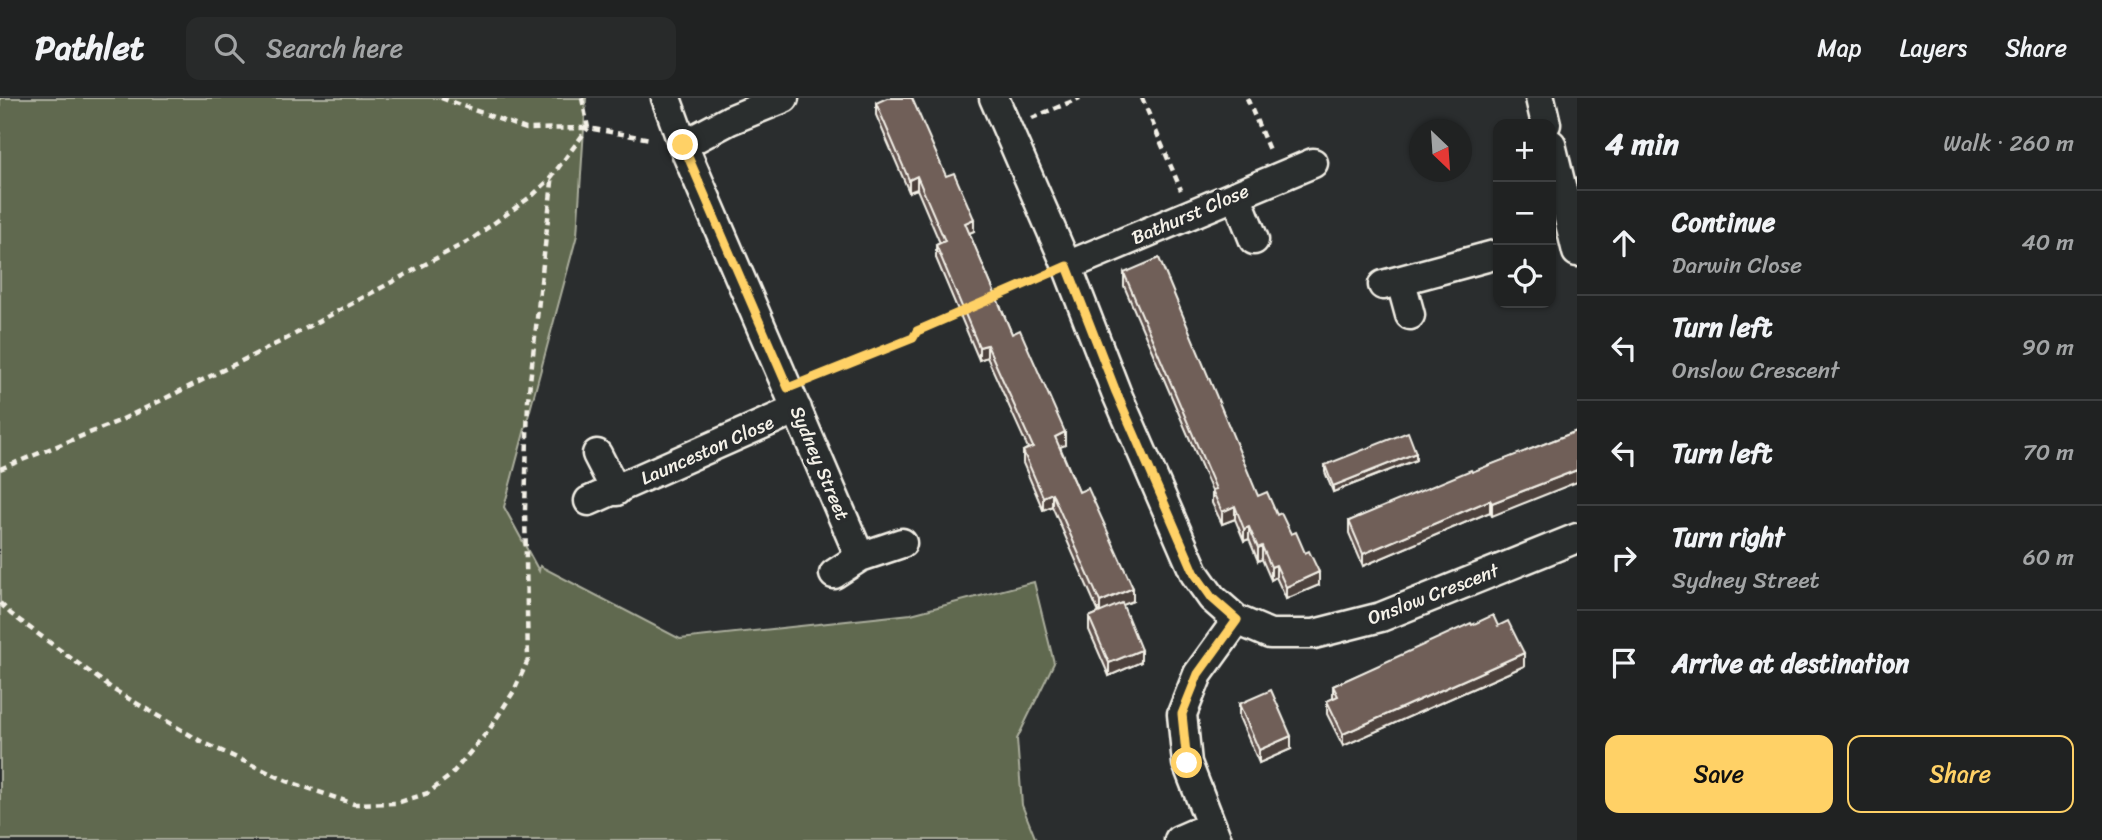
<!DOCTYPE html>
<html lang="en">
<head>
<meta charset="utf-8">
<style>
  body { margin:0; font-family:Sriracha,sans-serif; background:#282a2a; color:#f1f3f6 }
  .controls { position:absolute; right:21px; top:21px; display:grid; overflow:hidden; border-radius:14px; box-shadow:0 2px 5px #0004 }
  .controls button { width:63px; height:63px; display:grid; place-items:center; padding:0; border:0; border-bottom:2px solid #3d3f40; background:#202222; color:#f1f3f6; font:35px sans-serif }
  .compass { position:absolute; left:1409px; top:21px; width:63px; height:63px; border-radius:50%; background:#202222; box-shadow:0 2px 5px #0004; rotate:155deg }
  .stop { position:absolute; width:21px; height:21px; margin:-16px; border:5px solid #ffd166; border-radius:50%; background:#fff }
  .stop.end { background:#ffd166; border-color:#fff; box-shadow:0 2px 7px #0008 }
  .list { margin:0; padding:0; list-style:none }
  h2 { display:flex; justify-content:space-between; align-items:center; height:91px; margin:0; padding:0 28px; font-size:30px }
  h2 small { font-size:23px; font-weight:400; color:#a2a4a5 }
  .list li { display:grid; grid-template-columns:46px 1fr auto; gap:21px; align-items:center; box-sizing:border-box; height:105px; padding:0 28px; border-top:2px solid #3d3f40 }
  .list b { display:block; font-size:26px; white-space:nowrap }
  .list p { margin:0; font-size:23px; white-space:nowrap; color:#a2a4a5 }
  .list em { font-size:23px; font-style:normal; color:#a2a4a5 }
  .actions { display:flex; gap:14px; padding:21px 28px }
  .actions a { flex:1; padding:16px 0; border:2px solid #ffd166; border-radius:14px; text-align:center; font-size:24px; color:#ffd166 }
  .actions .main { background:#ffd166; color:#111 }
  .icon { flex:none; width:38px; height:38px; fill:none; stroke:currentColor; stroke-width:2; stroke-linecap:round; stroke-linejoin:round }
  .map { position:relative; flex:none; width:1577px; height:742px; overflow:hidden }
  header { display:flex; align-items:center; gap:42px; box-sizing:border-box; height:98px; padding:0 35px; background:#202222; border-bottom:2px solid #3d3f40 }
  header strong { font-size:33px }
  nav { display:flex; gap:38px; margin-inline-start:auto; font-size:24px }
  .search { width:490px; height:63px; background:#282a2a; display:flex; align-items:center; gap:18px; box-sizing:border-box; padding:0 24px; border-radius:14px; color:#a2a4a5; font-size:26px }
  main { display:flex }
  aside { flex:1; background:#202222 }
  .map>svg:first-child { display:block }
  .green { fill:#61694f; stroke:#aaad9c; stroke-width:2 }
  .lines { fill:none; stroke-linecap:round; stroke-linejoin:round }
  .street-casing { stroke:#f4f1e8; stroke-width:33 }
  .path { stroke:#f4f1e8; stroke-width:4.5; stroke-dasharray:7 5; stroke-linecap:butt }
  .street { stroke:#2a2d2e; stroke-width:28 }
  .wall { fill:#60514d; stroke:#f4f1e8; stroke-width:2 }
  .shaded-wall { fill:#4e423e; stroke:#f4f1e8; stroke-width:2 }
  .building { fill:#705e59; stroke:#f4f1e8; stroke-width:2 }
  .route { stroke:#ffd166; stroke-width:9 }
  .labels { text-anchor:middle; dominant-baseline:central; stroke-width:7; stroke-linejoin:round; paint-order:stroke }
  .street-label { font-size:19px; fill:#f4f1e8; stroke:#2a2d2e }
</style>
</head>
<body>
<header>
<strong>Pathlet</strong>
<div class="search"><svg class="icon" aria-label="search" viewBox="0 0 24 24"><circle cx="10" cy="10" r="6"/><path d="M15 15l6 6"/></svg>Search here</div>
<nav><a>Map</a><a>Layers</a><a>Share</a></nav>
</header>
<main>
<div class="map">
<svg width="1577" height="742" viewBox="0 0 1577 742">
  <rect width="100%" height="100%" fill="#2a2d2e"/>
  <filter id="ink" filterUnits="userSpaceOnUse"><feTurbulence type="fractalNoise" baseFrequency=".0143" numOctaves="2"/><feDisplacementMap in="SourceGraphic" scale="14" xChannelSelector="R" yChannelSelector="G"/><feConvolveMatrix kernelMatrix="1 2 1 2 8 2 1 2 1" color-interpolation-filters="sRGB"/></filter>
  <g filter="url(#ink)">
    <path class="green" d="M 0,0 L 586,0 L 577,137 L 504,409 L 539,473 L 540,468 L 680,541 L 911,516 L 1034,484 L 1054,565 L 1017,641 L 1022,707 L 1036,742 L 0,742 Z"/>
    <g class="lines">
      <defs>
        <path id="street" d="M 666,0 L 683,47 L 860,459
          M 994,0 L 1067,168 L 1116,294 L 1195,476 L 1212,500 L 1237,522 L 1270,536 L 1314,536 L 1381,519 L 1577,440
          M 1540,0 L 1546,26
          M 1551,46 L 1577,154
          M 683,47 L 730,22 L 784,0
          M 1236,97 L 1254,142
          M 1067,168 L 1313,65
          M 1401,184 L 1410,217
          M 1383,187 L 1498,156
          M 597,356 L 616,393
          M 589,403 L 797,311
          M 834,476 L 860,459 L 902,445
          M 1179,742 L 1211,728
          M 1217,742 L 1187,665 L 1182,616 L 1198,576 L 1237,522"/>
      </defs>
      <use href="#street" class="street-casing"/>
      <path class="path" d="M 441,0 L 526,31 L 587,30
        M 582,0 L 588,30 L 650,41
        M 1142,0 L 1181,92
        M 1247,0 L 1269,52
        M 1032,20 L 1080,0
        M 993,200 L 1042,179
        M 812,281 L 913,240 L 917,233 L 962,214
        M 0,371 L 119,323 L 284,242 L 472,141 L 533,97 L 549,82 L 588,30
        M 0,505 L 11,516 L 114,592 L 202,644 L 287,683 L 354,706 L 397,705 L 428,695 L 450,678 L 489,632 L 514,593 L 528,562 L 525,413 L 528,302 L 553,75"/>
      <use href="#street" class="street"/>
    </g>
    <path class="wall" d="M 876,5 L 946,78 L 974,133 L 969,135 L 1012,236 L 1065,347 L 1060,349 L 1079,394 L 1133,503 L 1122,507 L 1141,564 L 1109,578 L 1089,532 L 1089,519 L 1099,515 L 1052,408 L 1043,412 L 1023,365 L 1023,353 L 1028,350 L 987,259 L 979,262 L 936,160 L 936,147 L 940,145 L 917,91 L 909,94 L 876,17 Z
      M 1124,175 L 1258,398 L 1277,417 L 1291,436 L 1319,487 L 1286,501 L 1276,479 L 1271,482 L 1262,461 L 1258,463 L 1249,441 L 1244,443 L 1235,421 L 1222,426 L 1212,405 L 1212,393 L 1124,188 Z
      M 1577,333 L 1492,418 L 1490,414 L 1363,468 L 1349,435 L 1349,423 Z
      M 1416,362 L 1333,394 L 1325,374 L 1325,367 Z
      M 1472,527 L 1498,528 L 1524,568 L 1343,648 L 1327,616 L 1327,603 L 1333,601 L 1333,588 Z
      M 1239,606 L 1291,651 L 1259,665 L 1239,619 Z"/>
    <path class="shaded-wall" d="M 917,78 L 917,91 L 909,94 L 909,82 Z
      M 974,121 L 974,133 L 965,137 L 965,125 Z
      M 987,247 L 987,259 L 979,262 L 979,249 Z
      M 1065,334 L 1065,347 L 1055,351 L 1055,339 Z
      M 1416,355 L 1416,362 L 1333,394 L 1333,388 Z
      M 1577,372 L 1577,384 L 1492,418 L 1492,405 Z
      M 1052,395 L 1052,408 L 1043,412 L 1043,399 Z
      M 1490,402 L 1490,414 L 1363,468 L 1363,456 Z
      M 1235,408 L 1235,421 L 1222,426 L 1222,414 Z
      M 1249,429 L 1249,441 L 1244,443 L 1244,431 Z
      M 1262,448 L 1262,461 L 1258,463 L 1258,450 Z
      M 1276,467 L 1276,479 L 1271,482 L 1271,469 Z
      M 1319,474 L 1319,487 L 1286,501 L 1286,489 Z
      M 1133,490 L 1133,503 L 1100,516 L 1100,504 Z
      M 1141,552 L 1141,564 L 1109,578 L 1109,565 Z
      M 1524,555 L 1524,568 L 1343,648 L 1343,636 Z
      M 1291,638 L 1291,651 L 1259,665 L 1259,652 Z"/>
    <path class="building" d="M 887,0 L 912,0 L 946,78 L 954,75 L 974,121 L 965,125 L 1012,236 L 1020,232 L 1065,334 L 1055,339 L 1079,394 L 1088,390 L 1133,490 L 1100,504 L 1052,395 L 1043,399 L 1023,353 L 1033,349 L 987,247 L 979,249 L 936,147 L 945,143 L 917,78 L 909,82 L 876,5 Z
      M 1159,160 L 1258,398 L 1267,394 L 1277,417 L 1281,415 L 1291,436 L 1296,434 L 1305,455 L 1309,453 L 1319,474 L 1286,489 L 1276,467 L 1271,469 L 1262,448 L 1258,450 L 1249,429 L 1244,431 L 1235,408 L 1222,414 L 1212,392 L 1216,391 L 1124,175 Z
      M 1577,333 L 1577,372 L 1492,405 L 1490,402 L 1363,456 L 1349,423 L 1471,372 L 1472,374 Z
      M 1408,334 L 1416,355 L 1333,388 L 1325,367 Z
      M 1122,505 L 1141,552 L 1109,565 L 1089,519 Z
      M 1493,517 L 1498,528 L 1508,523 L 1524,555 L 1343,636 L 1327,603 L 1338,598 L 1333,588 L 1471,525 L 1472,527 Z
      M 1271,592 L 1291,638 L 1259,652 L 1239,606 Z"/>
  </g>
  <g class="lines" filter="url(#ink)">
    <path class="route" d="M 683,47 L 788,290 L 913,240 L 917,233 L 1067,168 L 1116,294 L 1195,476 L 1212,500 L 1237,522 L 1198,576 L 1182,616 L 1187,665"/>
  </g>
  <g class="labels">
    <g class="street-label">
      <text transform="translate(1190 116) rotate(-23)">Bathurst Close</text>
      <text transform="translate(707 352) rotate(-24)">Launceston Close</text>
      <text transform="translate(820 365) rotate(67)">Sydney Street</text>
      <text transform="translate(1433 496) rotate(-21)">Onslow Crescent</text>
    </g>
  </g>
</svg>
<div class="controls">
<button>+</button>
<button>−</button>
<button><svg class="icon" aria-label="locate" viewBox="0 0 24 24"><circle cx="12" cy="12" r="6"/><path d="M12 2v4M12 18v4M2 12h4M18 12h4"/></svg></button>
</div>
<svg class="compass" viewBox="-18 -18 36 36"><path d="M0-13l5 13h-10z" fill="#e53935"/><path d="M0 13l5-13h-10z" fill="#a2a4a5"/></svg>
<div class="stop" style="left:1187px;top:665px"></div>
<div class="stop end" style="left:683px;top:47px"></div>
</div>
<aside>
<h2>4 min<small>Walk · 260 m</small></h2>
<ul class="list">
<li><svg class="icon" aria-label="ahead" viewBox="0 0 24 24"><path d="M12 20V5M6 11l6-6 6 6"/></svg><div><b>Continue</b><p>Darwin Close</p></div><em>40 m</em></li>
<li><svg class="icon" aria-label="left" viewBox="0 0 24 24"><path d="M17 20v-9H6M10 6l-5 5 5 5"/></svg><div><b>Turn left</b><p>Onslow Crescent</p></div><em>90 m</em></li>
<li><svg class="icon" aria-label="left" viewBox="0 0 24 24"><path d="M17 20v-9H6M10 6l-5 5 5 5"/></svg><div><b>Turn left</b></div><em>70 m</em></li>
<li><svg class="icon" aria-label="right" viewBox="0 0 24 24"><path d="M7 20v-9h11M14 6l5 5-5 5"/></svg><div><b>Turn right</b><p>Sydney Street</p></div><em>60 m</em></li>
<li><svg class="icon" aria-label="arrive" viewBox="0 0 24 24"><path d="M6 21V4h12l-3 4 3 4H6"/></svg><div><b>Arrive at destination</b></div></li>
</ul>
<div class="actions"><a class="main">Save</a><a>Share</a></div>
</aside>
</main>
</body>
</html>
